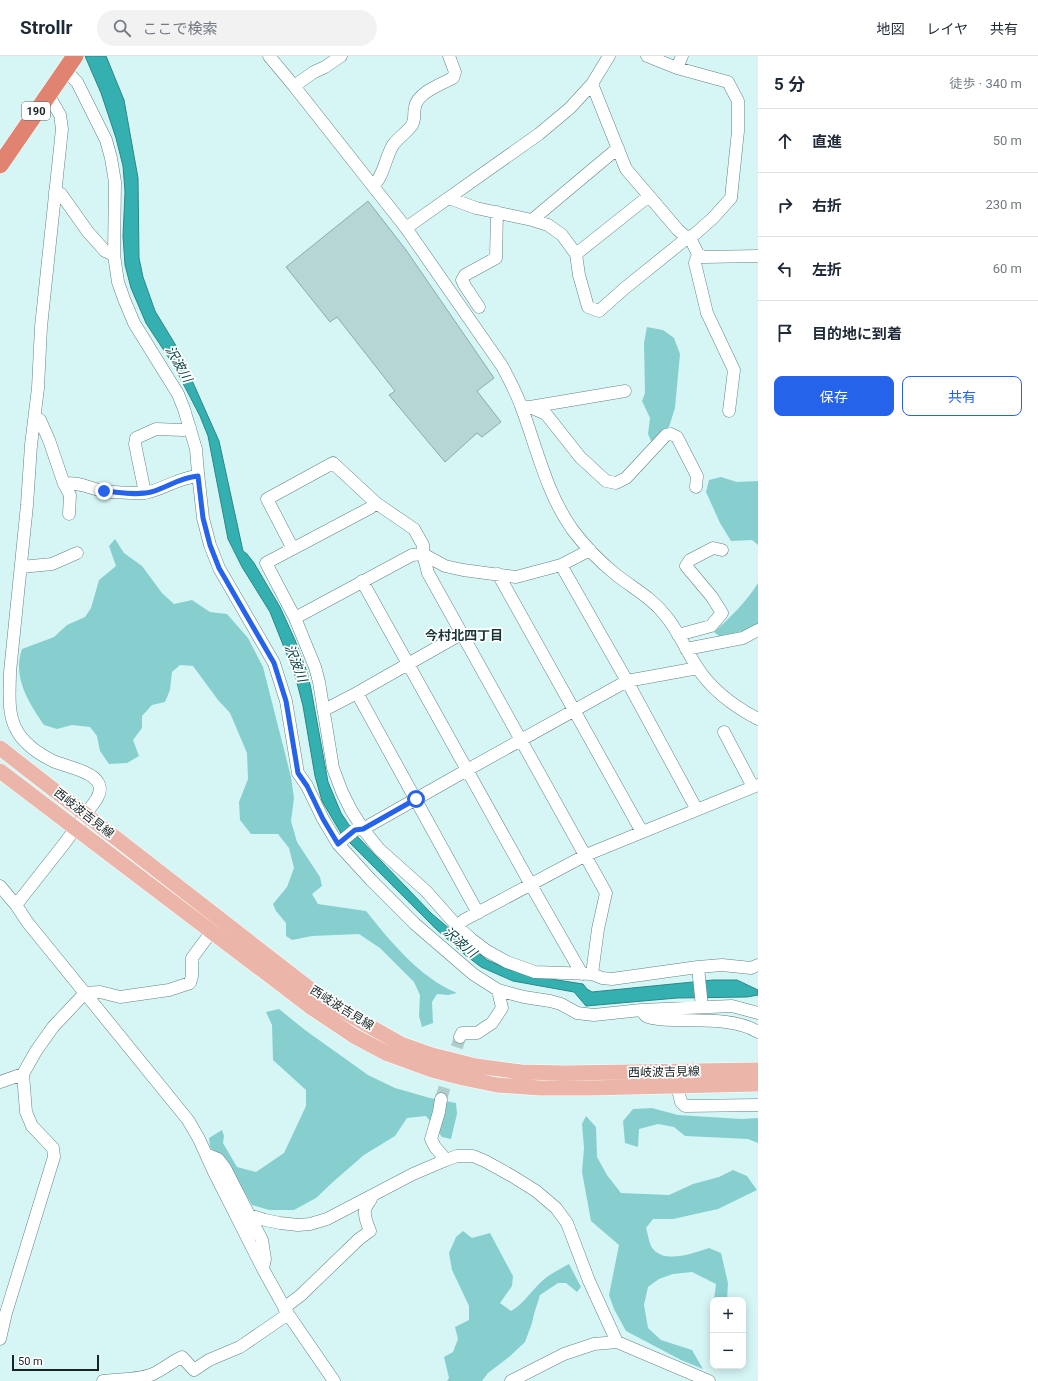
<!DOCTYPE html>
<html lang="ja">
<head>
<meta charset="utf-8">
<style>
  body { margin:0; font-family:Roboto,"Noto Sans JP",sans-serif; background:#f2f2f3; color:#1f2937 }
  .controls { position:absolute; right:12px; bottom:12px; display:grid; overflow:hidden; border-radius:8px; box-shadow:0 2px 10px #0003 }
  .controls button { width:36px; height:36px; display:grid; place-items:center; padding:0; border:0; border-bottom:1px solid #e0e1e3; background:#fff; color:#1f2937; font:20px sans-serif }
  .scale { position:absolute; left:12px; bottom:10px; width:87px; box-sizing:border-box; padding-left:4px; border:2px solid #182424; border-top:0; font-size:11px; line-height:14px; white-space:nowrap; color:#182424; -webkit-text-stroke:3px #fff; paint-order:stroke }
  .stop { position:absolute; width:12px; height:12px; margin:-9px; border:3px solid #2563eb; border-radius:50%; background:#fff }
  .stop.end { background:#2563eb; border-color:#fff; box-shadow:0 1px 4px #0008 }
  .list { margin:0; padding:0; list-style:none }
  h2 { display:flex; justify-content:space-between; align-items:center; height:52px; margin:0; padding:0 16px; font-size:17px }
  h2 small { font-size:13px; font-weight:400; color:#747a83 }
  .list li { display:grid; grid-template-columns:26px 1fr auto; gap:12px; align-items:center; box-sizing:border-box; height:64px; padding:0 16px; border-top:1px solid #e0e1e3 }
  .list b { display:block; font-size:15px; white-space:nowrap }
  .list em { font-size:13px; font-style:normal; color:#747a83 }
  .actions { display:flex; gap:8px; padding:12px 16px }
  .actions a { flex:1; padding:9px 0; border:1px solid #2563eb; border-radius:8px; text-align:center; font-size:14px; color:#2563eb }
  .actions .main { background:#2563eb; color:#fff }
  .icon { flex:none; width:22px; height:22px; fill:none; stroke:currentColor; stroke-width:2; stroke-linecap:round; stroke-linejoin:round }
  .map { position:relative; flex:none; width:758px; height:1325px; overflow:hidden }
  header { display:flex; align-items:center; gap:24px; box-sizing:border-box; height:56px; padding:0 20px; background:#fff; border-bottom:1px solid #e0e1e3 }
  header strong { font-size:19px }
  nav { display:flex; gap:22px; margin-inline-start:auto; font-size:14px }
  .search { width:280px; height:36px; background:#f2f2f3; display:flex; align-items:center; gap:10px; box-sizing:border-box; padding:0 14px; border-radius:22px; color:#747a83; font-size:15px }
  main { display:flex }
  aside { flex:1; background:#fff }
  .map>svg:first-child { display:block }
  .green { fill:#87cfcf }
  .water { fill:#34b0b1; stroke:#2c8687 }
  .building { fill:#b6d6d5; stroke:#8cabab }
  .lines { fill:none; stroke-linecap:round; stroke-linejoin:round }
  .minor-tunnel { stroke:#b0cccc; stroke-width:12; stroke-dasharray:12 6; stroke-linecap:butt }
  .minor-casing { stroke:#658282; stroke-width:13 }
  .major-casing { stroke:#fff; stroke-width:16 }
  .highway-casing { stroke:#fff; stroke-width:18 }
  .minor { stroke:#fff; stroke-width:12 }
  .major { stroke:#ecb5a9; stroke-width:15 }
  .highway { stroke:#e08370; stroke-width:17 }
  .route { stroke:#2563eb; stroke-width:5 }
  .labels { text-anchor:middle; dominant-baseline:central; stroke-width:3.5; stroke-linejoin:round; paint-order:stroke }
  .shield { fill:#fff; stroke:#5d6666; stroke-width:1 }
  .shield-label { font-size:11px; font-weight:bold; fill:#182424 }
  .street-label { font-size:12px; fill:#182424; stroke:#fff }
  .water-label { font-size:13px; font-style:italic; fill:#084040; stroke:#fff }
  .neighbourhood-label { font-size:13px; font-weight:bold; fill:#193434; stroke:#fff }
</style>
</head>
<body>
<header>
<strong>Strollr</strong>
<div class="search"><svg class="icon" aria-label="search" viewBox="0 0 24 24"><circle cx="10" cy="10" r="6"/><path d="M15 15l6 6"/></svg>ここで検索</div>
<nav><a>地図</a><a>レイヤ</a><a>共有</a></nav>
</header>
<main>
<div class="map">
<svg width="758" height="1325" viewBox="0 0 758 1325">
  <rect width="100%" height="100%" fill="#d6f6f6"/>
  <path class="green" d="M 647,271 L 663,274 L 674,282 L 680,298 L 675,352 L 669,371 L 652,387 L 648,378 L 650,362 L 642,345 L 645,337 L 644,287 Z
    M 721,421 L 737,426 L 758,425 L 758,489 L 752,484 L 731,485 L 720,467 L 706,436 L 709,424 Z
    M 115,483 L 124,497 L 142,510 L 162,537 L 174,548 L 192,544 L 210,556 L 227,558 L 248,582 L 263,611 L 291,721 L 294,742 L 291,765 L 297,786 L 320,821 L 322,830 L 312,838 L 318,848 L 366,855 C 391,886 419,921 457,937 L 448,939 L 437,938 L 432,946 L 433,967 L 422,971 L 419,960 L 420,939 L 414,926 L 380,892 L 359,878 L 312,880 L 292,884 L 286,880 L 286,867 L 276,855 L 273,848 L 287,831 L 294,812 L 289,792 L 278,778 L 251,778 L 240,764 L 239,746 L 248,723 L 247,697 L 230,657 L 218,644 L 193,610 L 180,609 L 172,616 L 170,634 L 165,646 L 152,649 L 142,660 L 142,672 L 133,684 L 139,700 L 127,707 L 109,708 L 100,695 L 97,680 L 90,671 L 72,669 L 57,673 L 44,669 C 29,647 12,621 22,593 L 54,581 L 67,569 L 85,561 L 91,552 L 99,524 L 116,510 L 109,490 Z
    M 758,527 L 758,570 L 748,574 L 719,580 L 714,576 C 730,562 747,545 758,527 Z
    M 279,953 L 305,974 L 368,1019 L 395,1032 L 430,1042 L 456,1047 L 457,1058 L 451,1083 L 442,1081 L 426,1060 L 407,1062 L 395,1080 L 364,1099 L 334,1125 L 316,1142 L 294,1154 L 269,1154 L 252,1149 L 231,1113 L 210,1091 L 209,1082 L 222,1074 L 224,1080 L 223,1087 L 237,1111 L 256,1116 L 284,1097 L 306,1050 L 306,1034 L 273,1004 L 272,969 L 266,956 Z
    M 652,1052 L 678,1059 L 742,1063 L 758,1062 L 758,1087 L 748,1083 L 685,1080 L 674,1071 L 658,1068 L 639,1073 L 638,1091 L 625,1087 L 623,1065 L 633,1053 Z
    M 586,1060 L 596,1071 L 597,1101 L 607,1119 L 621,1137 L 669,1139 L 693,1128 L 719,1121 L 733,1114 L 747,1120 L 757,1134 L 718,1153 L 673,1163 L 653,1163 L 646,1172 C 648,1178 649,1188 653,1193 C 666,1208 693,1197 709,1192 L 721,1197 L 728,1227 L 727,1244 L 714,1244 L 716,1228 L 692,1216 L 673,1218 L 659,1223 L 648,1231 L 644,1249 L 648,1272 L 661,1284 L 692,1294 L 703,1313 L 681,1304 L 626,1275 L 614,1253 L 609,1239 L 619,1189 L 591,1165 L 582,1116 L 584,1092 L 582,1068 Z
    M 463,1175 L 472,1182 L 490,1177 L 513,1220 L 512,1230 L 500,1247 L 511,1255 C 522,1249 529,1238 538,1229 C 546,1220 558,1214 569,1208 L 581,1231 L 577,1236 L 566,1227 L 558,1227 L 540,1239 L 534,1258 L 532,1267 L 525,1286 L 509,1301 L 488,1317 L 482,1325 L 447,1325 L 449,1322 L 444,1301 L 453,1296 L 458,1283 L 455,1271 L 469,1264 L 469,1250 L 452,1214 L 449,1197 L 456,1181 Z"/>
  <path class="water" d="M 85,0 L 106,0 L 124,44 L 138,122 L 139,202 L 143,221 L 155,255 L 178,293 L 219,385 L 243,495 L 247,498 L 254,507 L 280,551 L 295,584 L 307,616 L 311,633 L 328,726 L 341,757 L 355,778 L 432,858 L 487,904 L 510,914 L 557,924 L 583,928 L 587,933 L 592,936 L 713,924 L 737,924 L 758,934 L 758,939 L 747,941 L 677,942 L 586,950 L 574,936 L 513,925 L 481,911 L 464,898 L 436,873 L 342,779 L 322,745 L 315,720 L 303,650 L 295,619 L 270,556 L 242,511 L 228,483 L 208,380 L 200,360 L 174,310 L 146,267 L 131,232 L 125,209 L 123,180 L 125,136 L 123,110 L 116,82 L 101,37 Z"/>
  <path class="building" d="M 368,145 L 406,194 L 494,322 L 477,335 L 501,366 L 482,381 L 477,377 L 445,406 L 389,339 L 395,335 L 337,261 L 330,266 L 286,211 Z"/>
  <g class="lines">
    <path class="minor-tunnel" d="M 441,1043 L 460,981"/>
    <defs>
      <path id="minor" d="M 269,0 L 294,30 L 406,172 L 502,310 C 509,323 516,336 521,350 C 537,392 546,436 572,473 C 584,489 598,504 614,517 C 631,531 651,541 665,559 C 678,574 686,594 697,611 C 711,633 735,651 758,663
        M 677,12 L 682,0
        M 65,14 L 77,26 L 106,84 L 111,102 L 115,126 L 114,199 L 118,226 L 124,243 L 134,267 L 178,338 L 184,353 L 196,393 L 198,417 L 203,462 L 210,489 L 219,512 L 274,607 L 286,645 L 298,717 L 307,730 L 323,763 L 338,788 L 355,774 L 363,773 L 467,714 L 627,625 L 698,612
        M 592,28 L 626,113 L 678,174 L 692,186 L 698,198 L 695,207 L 707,257 L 734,314 L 729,355
        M 294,30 L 314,16 L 325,11 L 341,0
        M 373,130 C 384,120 385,102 393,89 C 398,82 407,76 412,69 C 416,62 413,58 415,51 C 417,37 441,28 453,22 L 455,16 L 449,0
        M 55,136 L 61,138 L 88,176 L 105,195 L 114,199
        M 449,142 L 476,152 L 532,164 L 548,169 L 562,179 L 576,198 L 579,219 L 588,251 L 599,255 L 625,232 L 687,182 L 695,178 L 713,162 L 731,142 L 738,75 L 738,45 L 728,26 L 677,12 L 647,0
        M 532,164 L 618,92
        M 406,172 L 539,78 L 570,52 L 592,28 L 609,0
        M 576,198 L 649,140
        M 698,198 L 703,201 L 758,200
        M 479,251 L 465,230 L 462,224 L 465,219 L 496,202 L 497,156
        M 521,350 L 530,351 L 546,358 L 580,401 L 606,425 L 616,427 L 626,422 L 666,379 L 671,378 L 677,381 L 697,420 L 696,431
        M 530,351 L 625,335
        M 35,361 L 40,364 L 49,384 L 64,428 L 70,439 L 69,458
        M 190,372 L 183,374 L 156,373 L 136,382 L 135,388 L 145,437 C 165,433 177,422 198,420
        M 64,428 C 78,425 91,433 104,435 C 118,437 132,437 145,437
        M 293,493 L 267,443 L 333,407 L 376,447
        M 590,494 L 561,509 L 516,521 L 463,514 L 445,510 L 423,498 L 423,489 L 414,473 L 376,447 L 370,452 L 266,507 L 295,562 L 315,611 L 319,626 L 333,712 L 342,736 L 351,754 L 363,773 L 379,793 L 426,835 L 457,870 L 471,883 L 487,895 L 507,906 L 535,916 L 592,918 L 602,922 L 612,923 L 698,911 L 702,951
        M 561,509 L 627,625 L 697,754
        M 21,511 L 52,508 L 77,497
        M 498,518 L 642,776
        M 362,525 L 531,829 L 582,918
        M 295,562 L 412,499 L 423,498 L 428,517 L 606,837 L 598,873 L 592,918
        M 678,579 L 711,570 L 722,557 L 712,541 L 686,510 L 690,504 L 713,492 L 722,494
        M 686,593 L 743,582 L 758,574
        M 357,637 L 478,857
        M 323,652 L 330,651 L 357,637 L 461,578
        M 724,676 L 753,731
        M 338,788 L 371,824 L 415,868 L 473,918 L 498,934 L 524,941 L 550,945 L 561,948 L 577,957 L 594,959 L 641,954 L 732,950 L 758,957
        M 0,830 L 16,849 L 28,867 L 188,1064 L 199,1083 L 214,1116 L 263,1213 L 288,1258 L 334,1325
        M 16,849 L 64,788 L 96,744 C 113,717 68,712 53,705 C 39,698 23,687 16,673 C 7,656 10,634 10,616 L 27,449 L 31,389 L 38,332 L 41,271 L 62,73 L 60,59 L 48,38
        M 457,870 L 464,864 L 586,799 L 758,729
        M 698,911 L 722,909 L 751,912 L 758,909
        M 641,954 C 643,957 645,960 648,961 C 656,964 666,964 675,964 C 700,965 736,962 758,976
        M 460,981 L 462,977 L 477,977 L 492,967 L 502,952 L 498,934
        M 0,1026 L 23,1018
        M 677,1030 L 681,1046 L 685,1050 L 758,1049
        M 441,1043 L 439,1056 L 431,1083 L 435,1091 L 446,1104
        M 206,1098 L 218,1103 L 225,1112 L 249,1159 L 262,1184 L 265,1203 L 263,1212
        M 249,1159 L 265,1164 L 280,1167 L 298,1169 L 310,1168 L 327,1163 L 413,1118 L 446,1104 L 457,1100 L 473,1100 L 485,1105 L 512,1120 L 536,1135 L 556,1152 L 567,1167 L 589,1225 L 617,1286
        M 284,1252 L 301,1239 L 359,1183 L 370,1175 C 368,1170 364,1161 365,1155 C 365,1149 371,1146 372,1140
        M 0,1283 L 6,1257 L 54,1101 L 53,1092 L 32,1070 L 26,1056 L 23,1018 L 36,995 L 53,971 L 85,937 L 100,936 L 120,941 L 169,934 L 190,927 L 192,920 L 192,902 L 212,875
        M 103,1325 C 118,1323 142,1324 155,1317 C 165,1312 173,1305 182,1301 L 194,1314 L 209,1304 L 240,1291 L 288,1258
        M 511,1325 L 564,1298 L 594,1288 L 617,1286 L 709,1325"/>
      <path id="major" d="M 0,692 L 319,940 L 362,966 L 401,988 L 432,999 L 476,1010 L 521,1016 L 565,1017 L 758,1014
        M 0,715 L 312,952 L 354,980 L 388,998 L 432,1014 L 463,1022 L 497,1029 L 540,1032 L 589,1032 L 758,1028"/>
      <path id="highway" d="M 0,109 L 75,0"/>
    </defs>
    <use href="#minor" class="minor-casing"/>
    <use href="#major" class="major-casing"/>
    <use href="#highway" class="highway-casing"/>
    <use href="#minor" class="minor"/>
    <use href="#major" class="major"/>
    <use href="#highway" class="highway"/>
  </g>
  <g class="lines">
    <path class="route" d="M 104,435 C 119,436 136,440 151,436 C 169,431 178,422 198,420 L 203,462 L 210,489 L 219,512 L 274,607 L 286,645 L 298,717 L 307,730 L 323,763 L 338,788 L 355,774 L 363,773 L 416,743"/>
  </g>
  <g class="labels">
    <rect class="shield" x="22" y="46" width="28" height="18" rx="3"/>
    <g class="shield-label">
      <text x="36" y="55">190</text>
    </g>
    <g class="street-label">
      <text transform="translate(84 757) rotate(38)">西岐波吉見線</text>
      <text transform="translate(342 952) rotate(32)">西岐波吉見線</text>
      <text transform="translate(664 1016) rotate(-1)">西岐波吉見線</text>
    </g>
    <g class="water-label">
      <text transform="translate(179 308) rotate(60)">沢波川</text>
      <text transform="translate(296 607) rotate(69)">沢波川</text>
      <text transform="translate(460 886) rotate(40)">沢波川</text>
    </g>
    <g class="neighbourhood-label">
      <text x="464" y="579">今村北四丁目</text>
    </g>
  </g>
</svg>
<div class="controls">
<button>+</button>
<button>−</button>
</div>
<div class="scale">50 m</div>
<div class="stop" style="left:416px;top:743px"></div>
<div class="stop end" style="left:104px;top:435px"></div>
</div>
<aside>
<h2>5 分<small>徒歩 · 340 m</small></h2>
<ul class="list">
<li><svg class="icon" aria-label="ahead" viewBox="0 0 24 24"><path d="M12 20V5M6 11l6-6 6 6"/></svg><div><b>直進</b></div><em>50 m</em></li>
<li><svg class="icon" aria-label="right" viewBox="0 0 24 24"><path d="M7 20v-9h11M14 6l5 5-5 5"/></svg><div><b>右折</b></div><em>230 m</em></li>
<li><svg class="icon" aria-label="left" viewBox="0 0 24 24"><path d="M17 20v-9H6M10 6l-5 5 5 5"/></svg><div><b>左折</b></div><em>60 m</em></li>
<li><svg class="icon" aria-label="arrive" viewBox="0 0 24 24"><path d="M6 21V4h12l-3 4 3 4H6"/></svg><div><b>目的地に到着</b></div></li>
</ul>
<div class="actions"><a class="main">保存</a><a>共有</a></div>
</aside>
</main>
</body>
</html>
